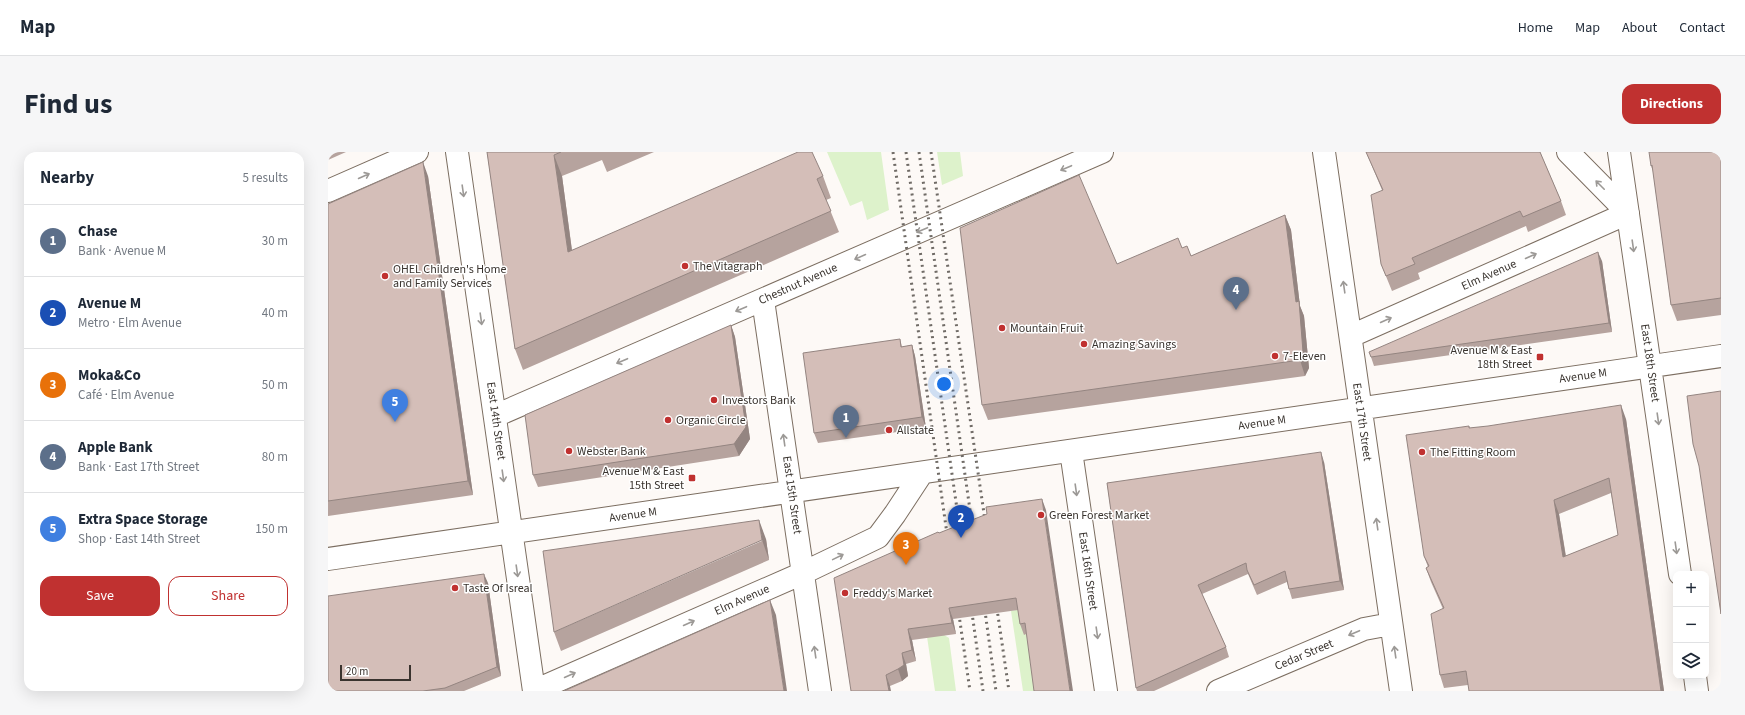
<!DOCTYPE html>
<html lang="en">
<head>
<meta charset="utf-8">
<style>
  body { margin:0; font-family:"Source Sans 3",sans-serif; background:#f6f6f7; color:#1f2937 }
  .controls { position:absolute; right:12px; bottom:12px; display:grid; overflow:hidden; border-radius:8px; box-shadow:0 4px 16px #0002 }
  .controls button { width:36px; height:36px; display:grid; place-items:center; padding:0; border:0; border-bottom:1px solid #e0e1e3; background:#fff; color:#1f2937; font:20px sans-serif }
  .scale { position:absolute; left:12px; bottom:10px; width:71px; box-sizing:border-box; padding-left:4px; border:2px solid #39332e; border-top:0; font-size:11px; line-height:14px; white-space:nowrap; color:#39332e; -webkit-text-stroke:3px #fff; paint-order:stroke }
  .you { position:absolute; left:616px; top:232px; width:14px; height:14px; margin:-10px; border:3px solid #fff; border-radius:50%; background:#1a73e8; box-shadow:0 0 0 6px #1a73e833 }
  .badge { display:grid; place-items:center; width:26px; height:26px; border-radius:50%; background:#c03130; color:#fff; font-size:13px; font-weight:700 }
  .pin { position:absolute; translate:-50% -33px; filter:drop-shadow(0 1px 2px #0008) }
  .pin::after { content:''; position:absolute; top:21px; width:14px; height:12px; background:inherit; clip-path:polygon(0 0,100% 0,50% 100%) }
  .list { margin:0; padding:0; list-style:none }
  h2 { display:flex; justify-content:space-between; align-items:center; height:52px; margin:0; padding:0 16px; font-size:17px }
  h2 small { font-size:13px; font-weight:400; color:#747a83 }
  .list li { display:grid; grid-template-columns:26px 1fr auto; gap:12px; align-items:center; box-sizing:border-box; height:72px; padding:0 16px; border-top:1px solid #e0e1e3 }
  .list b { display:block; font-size:15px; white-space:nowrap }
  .list p { margin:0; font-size:13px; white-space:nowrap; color:#747a83 }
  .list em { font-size:13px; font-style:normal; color:#747a83 }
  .actions { display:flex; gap:8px; padding:12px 16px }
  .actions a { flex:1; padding:9px 0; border:1px solid #c03130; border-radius:12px; text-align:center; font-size:14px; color:#c03130 }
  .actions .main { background:#c03130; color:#fff }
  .icon { flex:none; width:22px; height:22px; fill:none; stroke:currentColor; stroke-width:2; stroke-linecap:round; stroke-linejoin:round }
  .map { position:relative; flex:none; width:1393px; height:539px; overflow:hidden; border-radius:12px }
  header { display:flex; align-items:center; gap:24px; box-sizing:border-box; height:56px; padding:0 20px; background:#fff; border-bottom:1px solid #e0e1e3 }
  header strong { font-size:19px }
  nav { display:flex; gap:22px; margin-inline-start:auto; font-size:14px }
  .intro { display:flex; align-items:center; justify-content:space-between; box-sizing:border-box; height:96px; padding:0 24px }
  h1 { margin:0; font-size:28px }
  .button { padding:10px 18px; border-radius:12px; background:#c03130; color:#fff; font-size:14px; font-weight:700 }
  main { display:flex; gap:24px; padding:0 24px }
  aside { flex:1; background:#fff; border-radius:12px; box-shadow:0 4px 16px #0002 }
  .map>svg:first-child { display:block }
  .green { fill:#ddf2cb }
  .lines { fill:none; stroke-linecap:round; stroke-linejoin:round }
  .minor-casing { stroke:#7c6e61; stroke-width:24 }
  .minor { stroke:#fff; stroke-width:22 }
  .rail { stroke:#706b66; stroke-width:3; stroke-dasharray:2 4; stroke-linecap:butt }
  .wall { fill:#b6a39e; fill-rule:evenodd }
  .shaded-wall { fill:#948581 }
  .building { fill:#d4beb8; stroke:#948581; fill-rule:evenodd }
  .oneway { stroke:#9c9996 }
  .poi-dot { fill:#c03130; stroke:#fff; stroke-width:1.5 }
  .labels { text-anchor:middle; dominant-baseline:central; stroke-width:3; stroke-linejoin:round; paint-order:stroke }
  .poi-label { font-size:12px; fill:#39332e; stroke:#fff; text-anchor:start }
  .street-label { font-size:12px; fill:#39332e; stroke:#fff }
</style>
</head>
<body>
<header>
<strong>Map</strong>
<nav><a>Home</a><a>Map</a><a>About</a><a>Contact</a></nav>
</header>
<div class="intro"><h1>Find us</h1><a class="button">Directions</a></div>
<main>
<aside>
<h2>Nearby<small>5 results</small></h2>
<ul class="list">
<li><span class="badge" style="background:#5c6f8a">1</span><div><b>Chase</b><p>Bank · Avenue M</p></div><em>30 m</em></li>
<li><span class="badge" style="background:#1a4fb4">2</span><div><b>Avenue M</b><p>Metro · Elm Avenue</p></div><em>40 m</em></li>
<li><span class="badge" style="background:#e8710a">3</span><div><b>Moka&amp;Co</b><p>Café · Elm Avenue</p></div><em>50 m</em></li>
<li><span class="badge" style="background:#5c6f8a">4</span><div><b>Apple Bank</b><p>Bank · East 17th Street</p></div><em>80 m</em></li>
<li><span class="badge" style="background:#3f7fe0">5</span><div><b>Extra Space Storage</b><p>Shop · East 14th Street</p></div><em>150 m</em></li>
</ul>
<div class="actions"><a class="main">Save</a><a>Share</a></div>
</aside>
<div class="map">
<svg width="1393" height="539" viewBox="0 0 1393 539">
  <rect width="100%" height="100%" fill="#fdf9f6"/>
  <path class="green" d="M 499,0 L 553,0 L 561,58 L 539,68 L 534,49 L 522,54 Z
    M 609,0 L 632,0 L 635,24 L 614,33 Z
    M 693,457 L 701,482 L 709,539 L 695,539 L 683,459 Z
    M 597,471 L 621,486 L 628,539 L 607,539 Z"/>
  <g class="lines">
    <defs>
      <path id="minor" d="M 129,0 L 206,539
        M 996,0 L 1073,539
        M 1291,0 L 1352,422
        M 0,39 L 89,0
        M 435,148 L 492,539
        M 1023,184 L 1300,61 L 1240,0
        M 167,264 L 774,0
        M 743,299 L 778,539
        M 0,407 L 1393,204
        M 1367,524 L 1369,539
        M 206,539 L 475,421 L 550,385 L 567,362 L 594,321
        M 890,539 L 1036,477 L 1063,472"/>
    </defs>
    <use href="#minor" class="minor-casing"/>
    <use href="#minor" class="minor"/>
    <path class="rail" d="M 565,0 L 620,389
      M 578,0 L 633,385
      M 591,0 L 645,379
      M 603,0 L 658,375
      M 668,450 L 681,539
      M 656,452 L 668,539
      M 643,454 L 655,539
      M 630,456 L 642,539"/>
  </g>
  <path class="wall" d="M 0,0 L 18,0 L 0,8 Z
    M 159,0 L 326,0 L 279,20 L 274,8 L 234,24 L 244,98 L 495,24 L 503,46 L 498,48 L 511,80 L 195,218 L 187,197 Z
    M 1038,0 L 1212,0 L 1233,49 L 1238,63 L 1200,80 L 1198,74 L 1090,121 L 1092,127 L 1064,139 L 1053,112 L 1054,38 Z
    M 1393,0 L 1393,163 L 1349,169 L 1343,153 L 1325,19 L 1323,14 Z
    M 100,24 L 145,343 L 0,364 L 0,52 Z
    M 957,63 L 963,78 L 972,154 L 976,164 L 981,216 L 977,224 L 660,268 L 654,253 L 789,112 L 854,96 L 863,104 Z
    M 1274,109 L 1284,180 L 1046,214 L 1043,205 Z
    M 403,173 L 407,185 L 422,287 L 411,304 L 210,335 L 205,323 Z
    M 572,187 L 574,195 L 584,193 L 587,204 L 598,276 L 490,291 L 486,281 Z
    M 1298,267 L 1336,539 L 1140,533 L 1116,536 L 1112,523 L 1115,457 L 1103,430 L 1098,416 L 1100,415 L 1096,404 L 1141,274 L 1142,276 ZM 1283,341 L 1290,383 L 1238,404 L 1231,362 Z
    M 996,310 L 1016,438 L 964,447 L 961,437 L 959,430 L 929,443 L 920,422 L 874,442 L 898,495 L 901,505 L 826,539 L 809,539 L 808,536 L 779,331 Z
    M 718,358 L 698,482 L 696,483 L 692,472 L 690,458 L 625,467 L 628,482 L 584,488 L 588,509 L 578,512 L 580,524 L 574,529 L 562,534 L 523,539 L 611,381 Z
    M 438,387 L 441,408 L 233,499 L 226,480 Z
    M 160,431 L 173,524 L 136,539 L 0,539 Z"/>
  <path class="shaded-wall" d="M 226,3 L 234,24 L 247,122 L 240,100 Z
    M 95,10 L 100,24 L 145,343 L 140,329 Z
    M 957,63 L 963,78 L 972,154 L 976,164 L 981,216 L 977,224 L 972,208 L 968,150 Z
    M 1270,100 L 1274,109 L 1284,180 L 1281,171 Z
    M 403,173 L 407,185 L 422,287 L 411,304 L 406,292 Z
    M 584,193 L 587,204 L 598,276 L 594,265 Z
    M 1293,253 L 1298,267 L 1336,539 L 1333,539 Z
    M 993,300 L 996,310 L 1016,438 L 1012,429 Z
    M 714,347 L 718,358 L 745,539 L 742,539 Z
    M 1226,348 L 1231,362 L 1240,419 L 1235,405 Z
    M 431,368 L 438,387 L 441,408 L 434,388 Z
    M 156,422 L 160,431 L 173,524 L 169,515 Z
    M 442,448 L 448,463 L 459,539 L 456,539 Z
    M 621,456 L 625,467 L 628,482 L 624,471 Z
    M 580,477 L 584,488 L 588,509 L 584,498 Z
    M 574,501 L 578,512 L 580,524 L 574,529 L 570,517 Z
    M 558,523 L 562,534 L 563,539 L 561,539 Z"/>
  <path class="building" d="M 159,0 L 233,0 L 226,3 L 240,100 L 470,0 L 484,0 L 495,24 L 489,27 L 503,59 L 187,197 Z
    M 1038,0 L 1212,0 L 1233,49 L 1195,65 L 1192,59 L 1084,106 L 1087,112 L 1058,124 L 1053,112 L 1043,43 L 1055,38 Z
    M 1321,0 L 1393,0 L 1393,146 L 1343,153 L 1324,13 L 1323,14 Z
    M 95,10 L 140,329 L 0,349 L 0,52 Z
    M 751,23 L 789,112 L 850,86 L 854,96 L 859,94 L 863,104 L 957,63 L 968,150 L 971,149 L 975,200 L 972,208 L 654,253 L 632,76 Z
    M 1270,100 L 1281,171 L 1043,205 L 1041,200 Z
    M 403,173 L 418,275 L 406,292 L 205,323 L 197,263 Z
    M 572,187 L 573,195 L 584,193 L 594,265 L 486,281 L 475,201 Z
    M 1393,239 L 1393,462 L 1371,314 L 1365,292 L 1359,244 Z
    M 1293,253 L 1333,539 L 1141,539 L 1138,519 L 1112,523 L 1103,462 L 1116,456 L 1098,416 L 1101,414 L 1096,404 L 1078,283 L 1141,274 L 1141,276 L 1160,274 ZM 1281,326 L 1290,383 L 1235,405 L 1226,348 Z
    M 993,300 L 1012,429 L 961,437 L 957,419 L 926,433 L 919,418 L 918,411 L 870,433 L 898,495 L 808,536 L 779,331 Z
    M 714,347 L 742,539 L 706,539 L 697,471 L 692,472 L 688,446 L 621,456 L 624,471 L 580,477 L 584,498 L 574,501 L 576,513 L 570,517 L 558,523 L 561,539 L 523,539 L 506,426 L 610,380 L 611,381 L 659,362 L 658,355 Z
    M 431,368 L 434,388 L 226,480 L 215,399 Z
    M 156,422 L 169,515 L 117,536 L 95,539 L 0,539 L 0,444 Z
    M 442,448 L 456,539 L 236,539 Z"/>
  <defs><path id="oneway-shaft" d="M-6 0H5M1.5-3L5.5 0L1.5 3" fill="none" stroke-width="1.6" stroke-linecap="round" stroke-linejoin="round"/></defs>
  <g class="oneway">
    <use href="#oneway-shaft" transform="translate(738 16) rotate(157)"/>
    <use href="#oneway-shaft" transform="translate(36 24) rotate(-24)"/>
    <use href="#oneway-shaft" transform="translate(1272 33) rotate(-135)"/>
    <use href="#oneway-shaft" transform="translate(135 39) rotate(82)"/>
    <use href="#oneway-shaft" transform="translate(594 78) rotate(157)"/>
    <use href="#oneway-shaft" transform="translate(1305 94) rotate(82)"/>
    <use href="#oneway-shaft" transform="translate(1203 104) rotate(-24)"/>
    <use href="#oneway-shaft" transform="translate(532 105) rotate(156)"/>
    <use href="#oneway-shaft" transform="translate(1016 135) rotate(-98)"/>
    <use href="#oneway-shaft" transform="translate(413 157) rotate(157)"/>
    <use href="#oneway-shaft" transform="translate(153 167) rotate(82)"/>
    <use href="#oneway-shaft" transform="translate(1058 168) rotate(-24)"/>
    <use href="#oneway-shaft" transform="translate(294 209) rotate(157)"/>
    <use href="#oneway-shaft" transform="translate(1330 267) rotate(82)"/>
    <use href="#oneway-shaft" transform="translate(456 288) rotate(-98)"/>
    <use href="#oneway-shaft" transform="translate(175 324) rotate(82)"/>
    <use href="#oneway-shaft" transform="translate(748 338) rotate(82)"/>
    <use href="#oneway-shaft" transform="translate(1049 372) rotate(-98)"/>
    <use href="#oneway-shaft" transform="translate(1348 396) rotate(82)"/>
    <use href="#oneway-shaft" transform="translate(510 405) rotate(-26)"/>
    <use href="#oneway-shaft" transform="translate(189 419) rotate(82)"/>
    <use href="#oneway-shaft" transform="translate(361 471) rotate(-24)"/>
    <use href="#oneway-shaft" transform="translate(769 481) rotate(82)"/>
    <use href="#oneway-shaft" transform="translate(1026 481) rotate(157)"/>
    <use href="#oneway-shaft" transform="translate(487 500) rotate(-98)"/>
    <use href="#oneway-shaft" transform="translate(1067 500) rotate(-98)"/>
    <use href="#oneway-shaft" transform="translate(242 523) rotate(-24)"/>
  </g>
  <g class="poi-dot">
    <circle cx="357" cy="114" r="4"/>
    <circle cx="57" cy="124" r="4"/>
    <circle cx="674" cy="176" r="4"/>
    <circle cx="756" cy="192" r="4"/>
    <circle cx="947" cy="204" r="4"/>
    <rect x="1208" y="201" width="8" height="8" rx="2"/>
    <circle cx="386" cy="248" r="4"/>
    <circle cx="340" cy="268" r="4"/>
    <circle cx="561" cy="278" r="4"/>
    <circle cx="241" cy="299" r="4"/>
    <circle cx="1094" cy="300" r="4"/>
    <rect x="360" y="322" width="8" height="8" rx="2"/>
    <circle cx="713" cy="363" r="4"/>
    <circle cx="127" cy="436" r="4"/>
    <circle cx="517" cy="441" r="4"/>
  </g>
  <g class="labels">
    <g class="poi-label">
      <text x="365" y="114">The Vitagraph</text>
      <text x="65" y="117">OHEL Children's Home<tspan x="65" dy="14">and Family Services</tspan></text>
      <text x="682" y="176">Mountain Fruit</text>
      <text x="764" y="192">Amazing Savings</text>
      <text x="1204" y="198" text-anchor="end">Avenue M &amp; East<tspan x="1204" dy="14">18th Street</tspan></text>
      <text x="955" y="204">7-Eleven</text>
      <text x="394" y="248">Investors Bank</text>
      <text x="348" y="268">Organic Circle</text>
      <text x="569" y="278">Allstate</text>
      <text x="249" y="299">Webster Bank</text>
      <text x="1102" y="300">The Fitting Room</text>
      <text x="356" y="319" text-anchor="end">Avenue M &amp; East<tspan x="356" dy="14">15th Street</tspan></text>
      <text x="721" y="363">Green Forest Market</text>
      <text x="135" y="436">Taste Of Isreal</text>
      <text x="525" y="441">Freddy's Market</text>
    </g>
    <g class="street-label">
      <text transform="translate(1161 123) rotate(-24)">Elm Avenue</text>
      <text transform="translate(470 132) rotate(-24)">Chestnut Avenue</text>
      <text transform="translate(1322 211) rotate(82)">East 18th Street</text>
      <text transform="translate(1255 224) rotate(-8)">Avenue M</text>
      <text transform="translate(168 269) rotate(82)">East 14th Street</text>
      <text transform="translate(1034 270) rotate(82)">East 17th Street</text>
      <text transform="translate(934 271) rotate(-8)">Avenue M</text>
      <text transform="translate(464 343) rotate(82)">East 15th Street</text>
      <text transform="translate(305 363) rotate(-8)">Avenue M</text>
      <text transform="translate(760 419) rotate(82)">East 16th Street</text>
      <text transform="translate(414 448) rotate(-24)">Elm Avenue</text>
      <text transform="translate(976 503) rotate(-23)">Cedar Street</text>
    </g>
  </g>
</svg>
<div class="controls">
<button>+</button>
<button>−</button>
<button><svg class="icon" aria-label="layers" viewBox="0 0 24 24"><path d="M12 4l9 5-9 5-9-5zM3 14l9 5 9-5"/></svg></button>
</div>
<div class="scale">20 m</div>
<div class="you"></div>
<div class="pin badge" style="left:518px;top:286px;background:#5c6f8a">1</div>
<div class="pin badge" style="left:633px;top:386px;background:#1a4fb4">2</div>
<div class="pin badge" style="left:578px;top:413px;background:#e8710a">3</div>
<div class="pin badge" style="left:908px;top:158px;background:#5c6f8a">4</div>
<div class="pin badge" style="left:67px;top:270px;background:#3f7fe0">5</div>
</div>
</main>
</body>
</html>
